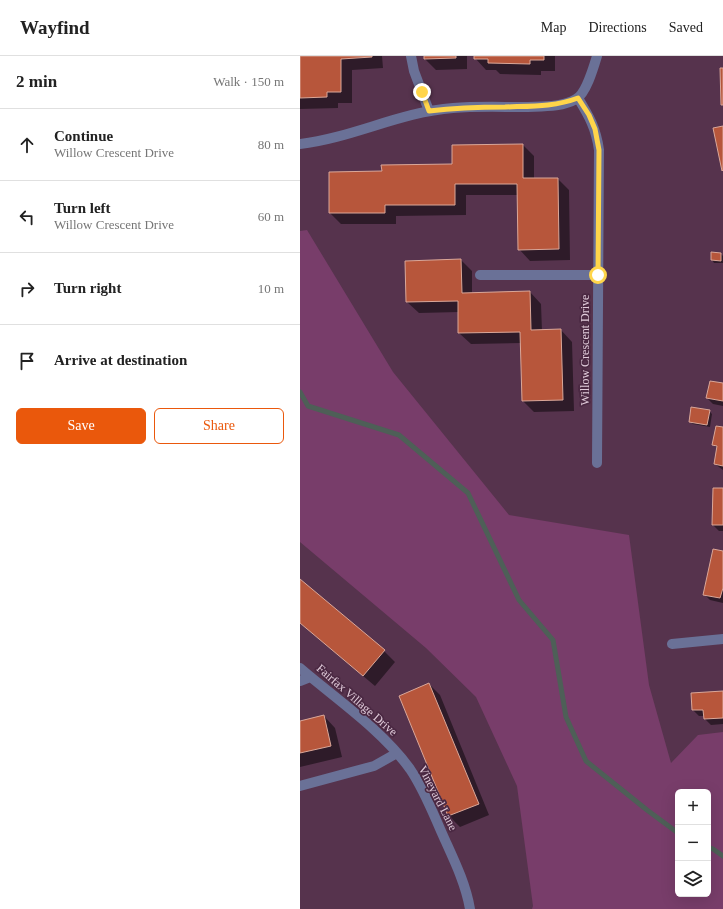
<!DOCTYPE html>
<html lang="en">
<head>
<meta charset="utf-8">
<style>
  body { margin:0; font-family:"Times New Roman",serif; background:#f2f2f2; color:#222 }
  .controls { position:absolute; right:12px; bottom:12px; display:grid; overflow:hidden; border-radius:6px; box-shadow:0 4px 16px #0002 }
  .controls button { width:36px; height:36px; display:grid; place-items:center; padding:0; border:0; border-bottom:1px solid #e0e0e0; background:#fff; color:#222; font:20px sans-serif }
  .stop { position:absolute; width:12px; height:12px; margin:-9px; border:3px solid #ffd54a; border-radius:50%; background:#fff }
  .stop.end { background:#ffd54a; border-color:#fff; box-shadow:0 1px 4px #0008 }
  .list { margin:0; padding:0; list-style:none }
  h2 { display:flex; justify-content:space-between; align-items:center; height:52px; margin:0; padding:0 16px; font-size:17px }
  h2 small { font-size:13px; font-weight:400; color:#767676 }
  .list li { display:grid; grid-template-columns:26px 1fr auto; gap:12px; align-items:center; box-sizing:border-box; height:72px; padding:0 16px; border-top:1px solid #e0e0e0 }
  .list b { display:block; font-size:15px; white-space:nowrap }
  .list p { margin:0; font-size:13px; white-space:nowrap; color:#767676 }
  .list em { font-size:13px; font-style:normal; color:#767676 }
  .actions { display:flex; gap:8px; padding:12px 16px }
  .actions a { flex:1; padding:9px 0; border:1px solid #ea580c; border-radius:6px; text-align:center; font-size:14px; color:#ea580c }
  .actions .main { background:#ea580c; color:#fff }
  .icon { flex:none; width:22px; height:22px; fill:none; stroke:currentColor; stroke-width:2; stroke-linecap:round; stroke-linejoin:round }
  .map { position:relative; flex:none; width:423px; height:853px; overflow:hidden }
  header { display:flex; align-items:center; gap:24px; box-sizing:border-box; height:56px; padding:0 20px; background:#fff; border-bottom:1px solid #e0e0e0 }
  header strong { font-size:19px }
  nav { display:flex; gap:22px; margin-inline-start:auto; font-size:14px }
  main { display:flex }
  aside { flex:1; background:#fff }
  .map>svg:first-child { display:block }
  .green { fill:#783d6a; fill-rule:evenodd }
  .shadow { fill:#0007 }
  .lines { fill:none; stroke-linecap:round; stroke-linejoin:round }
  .stream { stroke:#4e5f57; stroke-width:5 }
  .building { fill:#b7563b; stroke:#daa799 }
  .minor { stroke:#6a7197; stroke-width:10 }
  .route { stroke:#ffd54a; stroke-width:5 }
  .labels { text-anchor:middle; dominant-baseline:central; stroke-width:3.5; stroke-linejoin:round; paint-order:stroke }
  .street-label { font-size:12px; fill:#e0cbda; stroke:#4b2943 }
</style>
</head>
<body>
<header>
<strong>Wayfind</strong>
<nav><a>Map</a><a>Directions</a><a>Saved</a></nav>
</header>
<main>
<aside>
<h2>2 min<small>Walk · 150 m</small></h2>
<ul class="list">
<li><svg class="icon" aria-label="ahead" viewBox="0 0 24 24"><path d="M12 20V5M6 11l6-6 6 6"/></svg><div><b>Continue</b><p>Willow Crescent Drive</p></div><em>80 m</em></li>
<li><svg class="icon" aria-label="left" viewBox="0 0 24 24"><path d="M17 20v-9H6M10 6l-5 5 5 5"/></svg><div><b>Turn left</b><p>Willow Crescent Drive</p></div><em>60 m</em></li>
<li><svg class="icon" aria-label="right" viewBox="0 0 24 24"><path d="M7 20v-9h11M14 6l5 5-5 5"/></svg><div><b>Turn right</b></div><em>10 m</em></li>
<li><svg class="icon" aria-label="arrive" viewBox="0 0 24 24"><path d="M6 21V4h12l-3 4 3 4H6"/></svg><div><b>Arrive at destination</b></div></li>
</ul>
<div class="actions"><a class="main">Save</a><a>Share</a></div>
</aside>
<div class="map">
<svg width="423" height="853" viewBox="0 0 423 853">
  <rect width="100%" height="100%" fill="#56334d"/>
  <path class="green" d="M 7,174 L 93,316 L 209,459 L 329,479 L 349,629 L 371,707 L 398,679 L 423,676 L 423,853 L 232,853 L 233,850 L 217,730 L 176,641 L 126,592 L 0,486 L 0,175 ZM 378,736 L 408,736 L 408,838 L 378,838 Z"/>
  <path class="shadow" d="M 31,0 L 82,0 L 83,12 L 52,14 L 52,47 L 38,47 L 38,52 L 0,53 L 0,1 Z
    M 125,0 L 167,0 L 167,13 L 136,14 L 125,3 Z
    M 175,0 L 255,0 L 255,15 L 241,15 L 241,19 L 200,18 L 196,14 L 186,14 L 175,2 Z
    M 223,89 L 234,100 L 234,123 L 258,123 L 269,134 L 270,204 L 230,205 L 219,193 L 218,139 L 166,139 L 166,159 L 96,160 L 96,168 L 41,168 L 30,157 L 83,116 L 153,109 Z
    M 421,198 L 423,200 L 423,207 L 414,207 L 412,204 Z
    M 161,204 L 172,215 L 172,238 L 230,236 L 241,248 L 242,275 L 261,274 L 272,286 L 274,355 L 234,356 L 223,345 L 222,287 L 171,288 L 159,277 L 159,256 L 119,257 L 107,246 Z
    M 423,328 L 423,350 L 413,348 L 407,342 Z
    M 409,355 L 412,358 L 410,371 L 393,368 L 390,366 Z
    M 423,372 L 423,414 L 415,408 L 418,393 L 413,388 Z
    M 423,433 L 423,475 L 419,475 L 413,469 Z
    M 423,496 L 423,547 L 410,544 L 404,538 Z
    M 0,524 L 84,595 L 95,606 L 75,630 L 0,567 Z
    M 129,628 L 140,639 L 189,759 L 160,771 L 149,760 Z
    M 423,636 L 423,668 L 411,669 L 405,663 L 405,660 L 399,660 L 393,654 Z
    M 24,660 L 35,672 L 42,701 L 0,711 L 0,666 Z"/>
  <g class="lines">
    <path class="stream" d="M 0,336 L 8,350 L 99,379 L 168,437 L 219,544 L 253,584 L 266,661 L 286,705 L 347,754 L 378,777
      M 408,791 L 413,793 L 423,800"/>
  </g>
  <path class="building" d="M 0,0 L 72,0 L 72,1 L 41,3 L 41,36 L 27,36 L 27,41 L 0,42 Z
    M 124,0 L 156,0 L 156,2 L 124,3 Z
    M 174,0 L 244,0 L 244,4 L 230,4 L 230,8 L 188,7 L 188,3 L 174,3 Z
    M 420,12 L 423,12 L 423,49 L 421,49 Z
    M 423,70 L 423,114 L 422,115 L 413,72 Z
    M 223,88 L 223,122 L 258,122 L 259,193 L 218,194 L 217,128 L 155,128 L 155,149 L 85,149 L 85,157 L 29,157 L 29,116 L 82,115 L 81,109 L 152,108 L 152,89 Z
    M 411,196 L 421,197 L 421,205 L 411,204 Z
    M 161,203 L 162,237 L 230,235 L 231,274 L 261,273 L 263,344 L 222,345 L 220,276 L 158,277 L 158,245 L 106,246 L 105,205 Z
    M 410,325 L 423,327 L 423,345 L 406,342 Z
    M 391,351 L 410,354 L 407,369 L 389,366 Z
    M 416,370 L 423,371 L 423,410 L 414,408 L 417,390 L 412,389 Z
    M 413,432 L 423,432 L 423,469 L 412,469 Z
    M 413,493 L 423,495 L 423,532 L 420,542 L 403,539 Z
    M 0,523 L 85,594 L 63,620 L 0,567 Z
    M 129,627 L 179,748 L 148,760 L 99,640 Z
    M 423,635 L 423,662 L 404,663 L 403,654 L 392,654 L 391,637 Z
    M 24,659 L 31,690 L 0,697 L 0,665 Z"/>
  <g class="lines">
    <path class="minor" d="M 111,0 L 114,15 L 129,55
      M 278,42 C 289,60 296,72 299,94 L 297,407
      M 0,88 C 52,82 100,56 153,52 C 176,50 200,51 223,51 C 240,50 261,52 276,43 C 286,38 294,10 297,0
      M 180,219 L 298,219
      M 372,588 L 423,583
      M 0,612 C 36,643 82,674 110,713 C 125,735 134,760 145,784 C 155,806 166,829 170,853
      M 0,625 L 10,621
      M 0,730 L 74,710 L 97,697"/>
  </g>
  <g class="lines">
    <path class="route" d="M 122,36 L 129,55 C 154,52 179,51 205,51 C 230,50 254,51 278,42 L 289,59 L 295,73 L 299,94 L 298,219"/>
  </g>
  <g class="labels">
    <g class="street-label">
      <text transform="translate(285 294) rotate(-90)">Willow Crescent Drive</text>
      <text transform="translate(57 644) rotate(41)">Fairfax Village Drive</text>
      <text transform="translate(138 742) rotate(63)">Vineyard Lane</text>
    </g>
  </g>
</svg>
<div class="controls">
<button>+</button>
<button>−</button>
<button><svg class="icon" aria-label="layers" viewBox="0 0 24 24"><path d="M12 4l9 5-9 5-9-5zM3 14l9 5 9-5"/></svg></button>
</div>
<div class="stop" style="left:298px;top:219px"></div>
<div class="stop end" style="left:122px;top:36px"></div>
</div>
</main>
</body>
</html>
